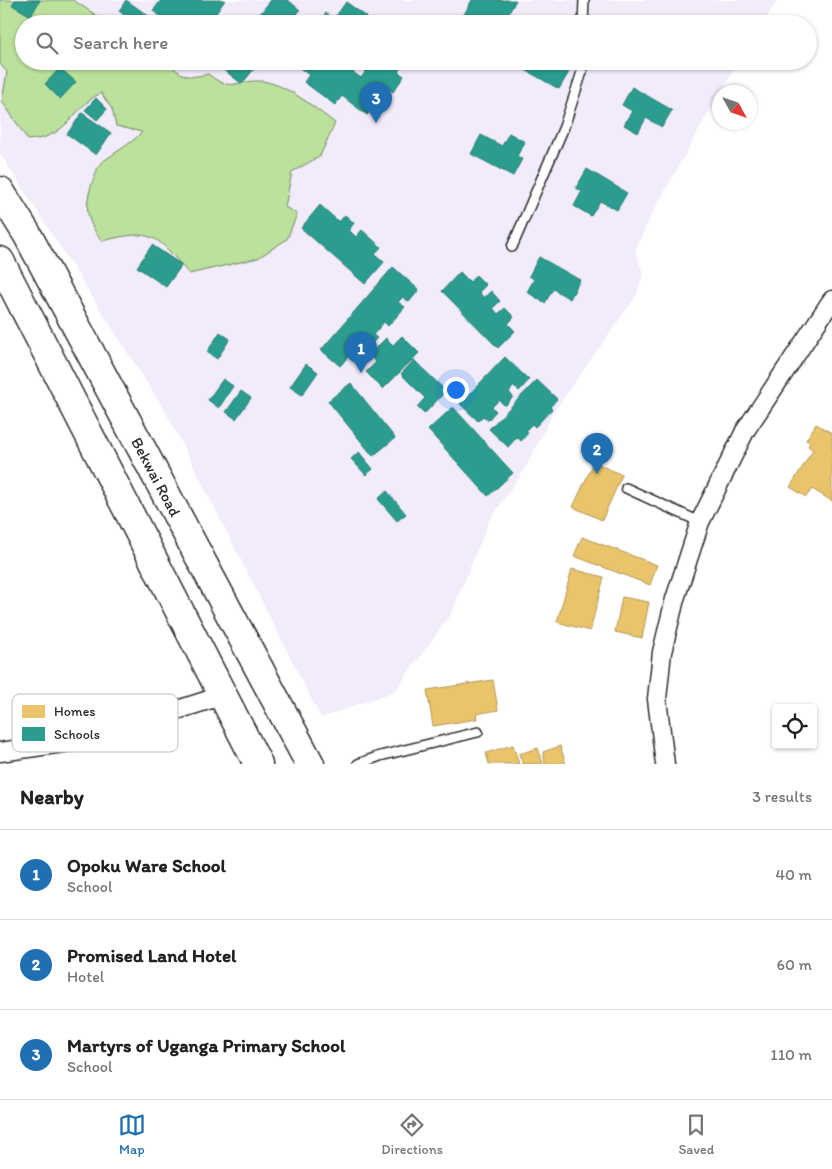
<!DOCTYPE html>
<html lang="en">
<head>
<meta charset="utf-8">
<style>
  body { margin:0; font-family:Itim,sans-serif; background:#f2f2f2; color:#222 }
  .controls { position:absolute; right:15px; bottom:15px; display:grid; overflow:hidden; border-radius:5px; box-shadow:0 1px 4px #0004 }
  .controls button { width:45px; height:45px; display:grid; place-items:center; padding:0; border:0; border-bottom:1px solid #e0e0e0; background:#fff; color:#222; font:25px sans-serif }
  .compass { position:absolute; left:712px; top:85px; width:45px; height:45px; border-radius:50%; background:#fff; box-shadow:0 1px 4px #0004; rotate:130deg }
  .you { position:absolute; left:455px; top:389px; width:18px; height:18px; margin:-12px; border:4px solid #fff; border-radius:50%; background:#1a73e8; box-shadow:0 0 0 8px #1a73e833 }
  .badge { display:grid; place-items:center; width:32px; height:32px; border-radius:50%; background:#1f6fb2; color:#fff; font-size:16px; font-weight:700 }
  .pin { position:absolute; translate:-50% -41px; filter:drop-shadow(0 1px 2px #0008) }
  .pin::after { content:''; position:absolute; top:26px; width:18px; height:15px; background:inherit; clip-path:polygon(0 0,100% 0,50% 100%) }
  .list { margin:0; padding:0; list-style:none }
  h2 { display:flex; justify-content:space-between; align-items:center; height:65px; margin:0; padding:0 20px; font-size:21px }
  h2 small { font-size:16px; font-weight:400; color:#767676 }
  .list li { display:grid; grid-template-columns:32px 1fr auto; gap:15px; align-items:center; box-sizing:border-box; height:90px; padding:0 20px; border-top:1px solid #e0e0e0 }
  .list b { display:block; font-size:19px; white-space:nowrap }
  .list p { margin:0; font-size:16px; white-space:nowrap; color:#767676 }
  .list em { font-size:16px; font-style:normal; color:#767676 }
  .icon { flex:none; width:28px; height:28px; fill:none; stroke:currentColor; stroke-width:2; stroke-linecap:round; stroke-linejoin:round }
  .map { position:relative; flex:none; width:832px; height:764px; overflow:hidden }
  .search { position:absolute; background:#fff; box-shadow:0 1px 4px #0004; left:15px; right:15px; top:15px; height:55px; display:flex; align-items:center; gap:12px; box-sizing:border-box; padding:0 18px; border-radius:28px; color:#767676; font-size:19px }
  .sheet { height:335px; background:#fff }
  nav { display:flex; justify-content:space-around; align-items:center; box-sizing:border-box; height:70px; border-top:1px solid #e0e0e0; background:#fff; font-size:14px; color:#767676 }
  nav a { display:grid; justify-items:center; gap:2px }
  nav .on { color:#1f6fb2 }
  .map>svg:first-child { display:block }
  .built { fill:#f1ebfa }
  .green { fill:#bbe19c; stroke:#738664 }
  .homes { fill:#e9c46a; stroke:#b09657 }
  .schools { fill:#2a9d8f; stroke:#2a7b71 }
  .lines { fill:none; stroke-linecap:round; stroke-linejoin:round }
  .lane-casing { stroke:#2b2b2b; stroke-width:12 }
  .street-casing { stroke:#2b2b2b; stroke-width:21 }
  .highway-casing { stroke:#2b2b2b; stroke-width:31 }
  .lane { stroke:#fff; stroke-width:9 }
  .street { stroke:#fff; stroke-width:18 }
  .highway { stroke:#fff; stroke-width:28 }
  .labels { text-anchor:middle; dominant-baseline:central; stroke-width:5; stroke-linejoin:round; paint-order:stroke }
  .street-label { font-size:16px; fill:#2b2b2b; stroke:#fff }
  .key { fill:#fff; stroke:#bfbfbf; stroke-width:1 }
  .key-label { font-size:14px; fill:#2b2b2b }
</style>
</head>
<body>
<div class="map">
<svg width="832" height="764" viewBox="0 0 832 764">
  <rect width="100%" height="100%" fill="#fff"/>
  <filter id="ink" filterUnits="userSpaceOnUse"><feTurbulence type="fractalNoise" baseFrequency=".02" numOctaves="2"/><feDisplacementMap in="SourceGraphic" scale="10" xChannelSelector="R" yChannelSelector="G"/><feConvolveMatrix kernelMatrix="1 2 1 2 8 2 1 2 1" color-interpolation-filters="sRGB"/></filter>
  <g filter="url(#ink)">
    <path class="built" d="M 0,0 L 777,0 L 763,24 L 24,24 L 24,61 L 740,61 L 720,92 L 652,214 L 635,250 L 643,274 L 636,296 L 554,411 L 526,467 L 489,521 L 451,614 L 395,691 L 321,718 L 167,414 L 0,153 Z"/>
    <path class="green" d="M 0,0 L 73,0 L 105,21 L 117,24 L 24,24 L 24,61 L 164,61 C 183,74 183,80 208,74 C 232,93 235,80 260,81 C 284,82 315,108 335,123 L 320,156 L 292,172 L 285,207 L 297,214 L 287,239 L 258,258 L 189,274 C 156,235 154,228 102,241 C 84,219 84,202 95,176 C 96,172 98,166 101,163 C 115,152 130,145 142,132 L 116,126 L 112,109 L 101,93 C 79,103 70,128 48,136 C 42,139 35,139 28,140 L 2,101 L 7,72 L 0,64 Z"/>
    <path class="homes" d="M 816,424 L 832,433 L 832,501 L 812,489 L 806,497 L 790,487 L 813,450 L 808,446 L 810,443 L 806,440 Z
      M 594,462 L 622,475 L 602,520 L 573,507 Z
      M 582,537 L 657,565 L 650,585 L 574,556 Z
      M 572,569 L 604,577 L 590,631 L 557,622 Z
      M 622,597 L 649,602 L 642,638 L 615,632 Z
      M 493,680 L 498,710 L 476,714 L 477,719 L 433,726 L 427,690 Z
      M 513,745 L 519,764 L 489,764 L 486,753 Z
      M 560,746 L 566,764 L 545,764 L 543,752 Z
      M 538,748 L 543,764 L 523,764 L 519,754 Z"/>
    <path class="schools" d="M 15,0 L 40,0 L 31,16 L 12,5 Z
      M 126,0 L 150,17 L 145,24 L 136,24 L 119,11 Z
      M 161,0 L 225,0 L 209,24 L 172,24 L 153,11 Z
      M 271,0 L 288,0 L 300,10 L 290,24 L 252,24 Z
      M 472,0 L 516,0 L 503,24 L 455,24 L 458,18 L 461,20 Z
      M 346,2 L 367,17 L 362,24 L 318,24 L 326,13 L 334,19 Z
      M 223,61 L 260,61 L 242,84 L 219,66 Z
      M 300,61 L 338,61 L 361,78 L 373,61 L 405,61 L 398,72 L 404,76 L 393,92 L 387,87 L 367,115 L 342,96 L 335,105 L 304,82 L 309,75 L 297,66 Z
      M 523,61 L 570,61 L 565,70 L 569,72 L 559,89 L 520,67 Z
      M 60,68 L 76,82 L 60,99 L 45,84 Z
      M 632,87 L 672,110 L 662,127 L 646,118 L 638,133 L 624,125 L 632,111 L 622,105 Z
      M 96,98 L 107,109 L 97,120 L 85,110 Z
      M 82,113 L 111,133 L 96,155 L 67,134 Z
      M 509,133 L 525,142 L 517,156 L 522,159 L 513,176 L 471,154 L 481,135 L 502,146 Z
      M 587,169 L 627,193 L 617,210 L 600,201 L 591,216 L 574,206 L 582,191 L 576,188 Z
      M 320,205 L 339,222 L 345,215 L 354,223 L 349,230 L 356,237 L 362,230 L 381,247 L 375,254 L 384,262 L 365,284 L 301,228 Z
      M 152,245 L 182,265 L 166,287 L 137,267 Z
      M 539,257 L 580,280 L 570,299 L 553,289 L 545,303 L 527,292 L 534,279 L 529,276 Z
      M 393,267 L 419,290 L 409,302 L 403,297 L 398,302 L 405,307 L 388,326 L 384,322 L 373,335 L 377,338 L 361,355 L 355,349 L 340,366 L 321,350 Z
      M 460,272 L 470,282 L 476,275 L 486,285 L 479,292 L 484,298 L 491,291 L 500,301 L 493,308 L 498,314 L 505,308 L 514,317 L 508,324 L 515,331 L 498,348 L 442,291 Z
      M 220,332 L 230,339 L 217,359 L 207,352 Z
      M 402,336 L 419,353 L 383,389 L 366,372 L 376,362 L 369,355 L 386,338 L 393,345 Z
      M 505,357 L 529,380 L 519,391 L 514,386 L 509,392 L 513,397 L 505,406 L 499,400 L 492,407 L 496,411 L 488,420 L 483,416 L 478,421 L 460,404 Z
      M 414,360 L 446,391 L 424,414 L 417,407 L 425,398 L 401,374 Z
      M 306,364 L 318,372 L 302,395 L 290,387 Z
      M 223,379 L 233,386 L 219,408 L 208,400 Z
      M 537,380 L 557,399 L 550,407 L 552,409 L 535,427 L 532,424 L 526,430 L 528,433 L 521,441 L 517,437 L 508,447 L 489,429 Z
      M 351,383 L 395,438 L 373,456 L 328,401 Z
      M 241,391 L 251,398 L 236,419 L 226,412 Z
      M 453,407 L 513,473 L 488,496 L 428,430 Z
      M 359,452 L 373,469 L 366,475 L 351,459 Z
      M 387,491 L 406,514 L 397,521 L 378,499 Z"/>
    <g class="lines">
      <defs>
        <path id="lane" d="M 583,24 L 584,0
          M 512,247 L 564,127 L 582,72 L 582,61
          M 626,488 L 700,522
          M 358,764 L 380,756 L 478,732"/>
        <path id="street" d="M 0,752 L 84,740 L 224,695
          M 665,764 L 657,699 L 662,652 L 675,599 L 700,522 L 745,431 L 832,300"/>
        <path id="highway" d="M 0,191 L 27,234 L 310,764
          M 0,261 L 258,764"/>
      </defs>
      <use href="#lane" class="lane-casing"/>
      <use href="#street" class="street-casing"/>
      <use href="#highway" class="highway-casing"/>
      <use href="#lane" class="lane"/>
      <use href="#street" class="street"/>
      <use href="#highway" class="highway"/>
    </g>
  </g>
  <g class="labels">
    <g class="street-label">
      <text transform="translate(156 477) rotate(62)">Bekwai Road</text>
    </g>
  </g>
  <rect x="12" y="694" width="166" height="58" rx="8" class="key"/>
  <rect x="22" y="705" width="23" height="13" fill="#e9c46a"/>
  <rect x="22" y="727" width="23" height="14" fill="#2a9d8f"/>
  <g class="key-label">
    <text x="54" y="716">Homes</text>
    <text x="54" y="739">Schools</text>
  </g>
</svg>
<div class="controls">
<button><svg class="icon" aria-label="locate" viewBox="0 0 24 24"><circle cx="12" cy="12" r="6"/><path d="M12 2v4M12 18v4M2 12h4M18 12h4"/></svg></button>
</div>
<svg class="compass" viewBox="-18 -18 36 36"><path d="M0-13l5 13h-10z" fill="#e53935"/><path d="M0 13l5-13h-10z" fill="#767676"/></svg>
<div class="you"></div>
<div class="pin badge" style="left:361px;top:373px">1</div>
<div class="pin badge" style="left:597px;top:474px">2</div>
<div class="pin badge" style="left:376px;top:123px">3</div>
<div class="search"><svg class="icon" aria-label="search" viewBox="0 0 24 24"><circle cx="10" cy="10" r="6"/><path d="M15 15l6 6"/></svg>Search here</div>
</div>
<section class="sheet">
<h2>Nearby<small>3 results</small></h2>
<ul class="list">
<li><span class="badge">1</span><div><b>Opoku Ware School</b><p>School</p></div><em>40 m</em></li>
<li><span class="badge">2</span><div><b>Promised Land Hotel</b><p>Hotel</p></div><em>60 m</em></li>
<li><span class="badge">3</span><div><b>Martyrs of Uganga Primary School</b><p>School</p></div><em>110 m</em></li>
</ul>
</section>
<nav>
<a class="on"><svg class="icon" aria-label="map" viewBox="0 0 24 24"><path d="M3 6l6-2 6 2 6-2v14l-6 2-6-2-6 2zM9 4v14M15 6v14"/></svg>Map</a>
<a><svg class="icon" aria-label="directions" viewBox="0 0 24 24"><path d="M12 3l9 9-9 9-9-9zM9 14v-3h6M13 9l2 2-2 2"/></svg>Directions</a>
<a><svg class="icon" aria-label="saved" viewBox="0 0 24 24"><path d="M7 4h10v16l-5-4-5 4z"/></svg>Saved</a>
</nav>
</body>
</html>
